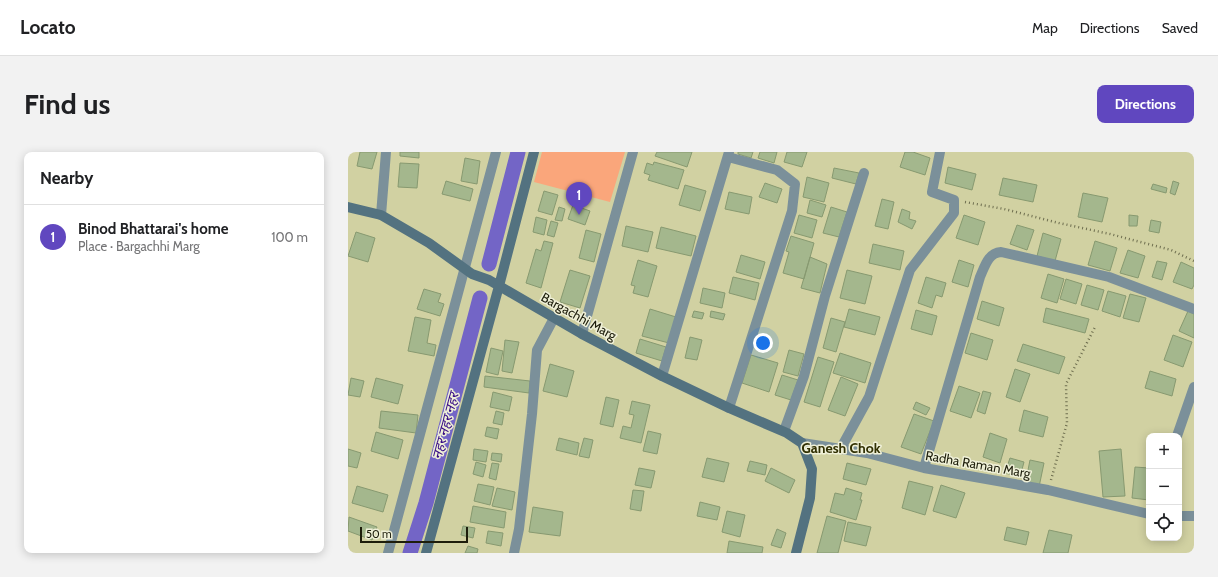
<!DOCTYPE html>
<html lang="en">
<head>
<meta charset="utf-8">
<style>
  body { margin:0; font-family:Cabin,"Noto Sans Devanagari",sans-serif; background:#f2f2f2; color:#202124 }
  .controls { position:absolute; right:12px; bottom:12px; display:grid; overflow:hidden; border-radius:8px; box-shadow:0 2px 10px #0003 }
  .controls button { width:36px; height:36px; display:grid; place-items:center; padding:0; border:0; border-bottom:1px solid #e0e0e0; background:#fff; color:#202124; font:20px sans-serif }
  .scale { position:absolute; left:12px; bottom:10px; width:108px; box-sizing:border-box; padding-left:4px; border:2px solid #1d1d0b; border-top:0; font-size:11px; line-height:14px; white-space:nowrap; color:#1d1d0b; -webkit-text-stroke:3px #eff0d8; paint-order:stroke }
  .you { position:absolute; left:415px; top:191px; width:14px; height:14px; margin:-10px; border:3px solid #fff; border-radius:50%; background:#1a73e8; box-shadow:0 0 0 6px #1a73e833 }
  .badge { display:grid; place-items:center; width:26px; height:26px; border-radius:50%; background:#6047bf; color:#fff; font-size:13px; font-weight:700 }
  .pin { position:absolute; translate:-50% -33px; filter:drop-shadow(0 1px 2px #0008) }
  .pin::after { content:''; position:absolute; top:21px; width:14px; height:12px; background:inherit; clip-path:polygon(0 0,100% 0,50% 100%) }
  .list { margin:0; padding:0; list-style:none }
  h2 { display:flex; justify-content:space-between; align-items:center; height:52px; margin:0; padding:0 16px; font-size:17px }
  h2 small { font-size:13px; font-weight:400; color:#757577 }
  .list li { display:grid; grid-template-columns:26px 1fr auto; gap:12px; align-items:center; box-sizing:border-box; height:64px; padding:0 16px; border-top:1px solid #e0e0e0 }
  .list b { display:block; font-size:15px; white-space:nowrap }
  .list p { margin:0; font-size:13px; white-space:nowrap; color:#757577 }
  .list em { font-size:13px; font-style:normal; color:#757577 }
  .icon { flex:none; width:22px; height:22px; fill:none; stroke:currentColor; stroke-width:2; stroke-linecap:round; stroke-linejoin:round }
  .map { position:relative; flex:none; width:846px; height:401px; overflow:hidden; border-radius:8px }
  header { display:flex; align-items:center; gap:24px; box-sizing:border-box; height:56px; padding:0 20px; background:#fff; border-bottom:1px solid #e0e0e0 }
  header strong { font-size:19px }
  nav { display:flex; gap:22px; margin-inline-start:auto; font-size:14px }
  .intro { display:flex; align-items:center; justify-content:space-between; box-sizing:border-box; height:96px; padding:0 24px }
  h1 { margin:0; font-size:28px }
  .button { padding:10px 18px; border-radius:8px; background:#6047bf; color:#fff; font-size:14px; font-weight:700 }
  main { display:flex; gap:24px; padding:0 24px }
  aside { flex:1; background:#fff; border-radius:8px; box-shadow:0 2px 10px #0003 }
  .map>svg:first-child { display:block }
  .green { fill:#faa67b }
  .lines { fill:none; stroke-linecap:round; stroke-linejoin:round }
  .canal { stroke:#7365c6; stroke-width:15 }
  .building { fill:#a4b78d; stroke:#879970 }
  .path { stroke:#6e6e4f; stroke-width:2.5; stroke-dasharray:1 3; stroke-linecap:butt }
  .street { stroke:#7b909a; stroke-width:10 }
  .secondary { stroke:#537280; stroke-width:10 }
  .labels { text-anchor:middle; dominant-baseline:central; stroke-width:3; stroke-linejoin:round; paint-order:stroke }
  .street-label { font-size:13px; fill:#1d1d0b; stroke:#eff0d8 }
  .water-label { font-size:14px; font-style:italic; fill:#360a85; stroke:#eff0d8 }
  .neighbourhood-label { font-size:14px; font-weight:bold; fill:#313003; stroke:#eff0d8 }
</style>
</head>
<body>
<header>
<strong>Locato</strong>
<nav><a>Map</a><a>Directions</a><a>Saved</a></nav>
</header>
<div class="intro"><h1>Find us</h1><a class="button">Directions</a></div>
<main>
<aside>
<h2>Nearby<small></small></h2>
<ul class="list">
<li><span class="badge">1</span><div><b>Binod Bhattarai's home</b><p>Place · Bargachhi Marg</p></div><em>100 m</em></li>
</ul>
</aside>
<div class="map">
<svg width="846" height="401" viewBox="0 0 846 401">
  <rect width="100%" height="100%" fill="#d1d1a2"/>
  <path class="green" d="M 194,0 L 277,0 L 262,50 L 186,30 Z"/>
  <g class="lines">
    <path class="canal" d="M 141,112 L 170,0
      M 62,401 L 78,351 L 132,146"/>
  </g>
  <path class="building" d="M 12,0 L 29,0 L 24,17 L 9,14 Z
    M 52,0 L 71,0 L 71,6 L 52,4 Z
    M 309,0 L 344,0 L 339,15 L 307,4 Z
    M 390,0 L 405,0 L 403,6 L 390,2 Z
    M 412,0 L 429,0 L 426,11 L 410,6 Z
    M 439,0 L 459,0 L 454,15 L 436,10 Z
    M 557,0 L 565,0 L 582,6 L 577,23 L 552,15 Z
    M 117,6 L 132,9 L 129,32 L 113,29 Z
    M 306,10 L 336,18 L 330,37 L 300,28 L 302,23 L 296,21 L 299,11 L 305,13 Z
    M 52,11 L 71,12 L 69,36 L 50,35 Z
    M 600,15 L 628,22 L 624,38 L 597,31 Z
    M 486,16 L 511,21 L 508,32 L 484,26 Z
    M 459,25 L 481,31 L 476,50 L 455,45 Z
    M 655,26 L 689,33 L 685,50 L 651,43 Z
    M 98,29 L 125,37 L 122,49 L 94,42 Z
    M 825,29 L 831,31 L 827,43 L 822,41 Z
    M 417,31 L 434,37 L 429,51 L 411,45 Z
    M 805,32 L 819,36 L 818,41 L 803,37 Z
    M 337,33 L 358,39 L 352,59 L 331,53 Z
    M 196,39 L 210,43 L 204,63 L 190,59 Z
    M 381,40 L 404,45 L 401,62 L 377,57 Z
    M 735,41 L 760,46 L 754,70 L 730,65 Z
    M 534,47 L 546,50 L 540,77 L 527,74 Z
    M 462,48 L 478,53 L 474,65 L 459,61 Z
    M 225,53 L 242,59 L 237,73 L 220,67 Z
    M 211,55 L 217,57 L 214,69 L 207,68 Z
    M 483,55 L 499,60 L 491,85 L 475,81 Z
    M 554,57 L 562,60 L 561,67 L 568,69 L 564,77 L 550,70 Z
    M 451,63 L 469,68 L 464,86 L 446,81 Z
    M 616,63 L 637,70 L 630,93 L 608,86 Z
    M 781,63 L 790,64 L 789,74 L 781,74 Z
    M 188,65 L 199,68 L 196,83 L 185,80 Z
    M 803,68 L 813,70 L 811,81 L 801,79 Z
    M 203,69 L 210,71 L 206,85 L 199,83 Z
    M 669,73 L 686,78 L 679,98 L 662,92 Z
    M 278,74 L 305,80 L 300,100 L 274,94 Z
    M 313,75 L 348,84 L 343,104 L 308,96 Z
    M 238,78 L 253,82 L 246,110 L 231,106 Z
    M 8,80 L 27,86 L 20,110 L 0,104 Z
    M 695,81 L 713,87 L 707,109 L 689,104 Z
    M 443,84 L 466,91 L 456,127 L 435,121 L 441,100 L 438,99 Z
    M 196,89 L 205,91 L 193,136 L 178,131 L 188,97 L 193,99 Z
    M 747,89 L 769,96 L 762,119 L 740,113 Z
    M 525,92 L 556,99 L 552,118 L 521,111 Z
    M 780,98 L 797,104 L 790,126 L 772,121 Z
    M 393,103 L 417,110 L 412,127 L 388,120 Z
    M 462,105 L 479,112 L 472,141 L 453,136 Z
    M 290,108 L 309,114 L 300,145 L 285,141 L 287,134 L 283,133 Z
    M 611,108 L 626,113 L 620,135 L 604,130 Z
    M 809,109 L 819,111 L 814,128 L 804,125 Z
    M 833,110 L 846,116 L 846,133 L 844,137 L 825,130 Z
    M 222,118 L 242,124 L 232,156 L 212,150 Z
    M 499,118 L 524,124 L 517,152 L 492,146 Z
    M 700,122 L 716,127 L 709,151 L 693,146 Z
    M 385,125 L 411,131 L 407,148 L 381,141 Z
    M 578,125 L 598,131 L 594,145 L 588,143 L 584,156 L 570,151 Z
    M 718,127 L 734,132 L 728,152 L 712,147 Z
    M 739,133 L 756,138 L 750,158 L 733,153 Z
    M 355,136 L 377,141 L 374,156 L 352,151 Z
    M 76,137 L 93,142 L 90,150 L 96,152 L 92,164 L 69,157 Z
    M 760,139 L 778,144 L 772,165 L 754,159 Z
    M 782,142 L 798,146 L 791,170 L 775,166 Z
    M 634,149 L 656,156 L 651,174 L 629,167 Z
    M 698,156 L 741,167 L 737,181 L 695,170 Z
    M 302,157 L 328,165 L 321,191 L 294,184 Z
    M 501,157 L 532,165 L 527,183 L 496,175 Z
    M 568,158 L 589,164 L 584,183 L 563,177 Z
    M 346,159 L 356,161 L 354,167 L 344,165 Z
    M 363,159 L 377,162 L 375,168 L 362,165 Z
    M 840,159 L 846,162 L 846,186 L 831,179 Z
    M 67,165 L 83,168 L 79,191 L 88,193 L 86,204 L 60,199 Z
    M 483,166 L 497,170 L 488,200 L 475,196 Z
    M 623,181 L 645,188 L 639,208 L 617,201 Z
    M 825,183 L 844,190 L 835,215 L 816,208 Z
    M 342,185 L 354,188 L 349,208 L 337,206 Z
    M 292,187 L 318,195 L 314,209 L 288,201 Z
    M 157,188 L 171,190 L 164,221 L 154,219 Z
    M 675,192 L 717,205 L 711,222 L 669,209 Z
    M 143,196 L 155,199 L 150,223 L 138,220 Z
    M 441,198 L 456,202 L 450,224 L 435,220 Z
    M 492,201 L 523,211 L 517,231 L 485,221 Z
    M 403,203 L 430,211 L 421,240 L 394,231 Z
    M 470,205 L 486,210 L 472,255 L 456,250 Z
    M 202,212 L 226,219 L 219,245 L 195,239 Z
    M 667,217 L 682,222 L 672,250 L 658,245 Z
    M 802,219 L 828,227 L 824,244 L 797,236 Z
    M 434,223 L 450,228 L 443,248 L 427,243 Z
    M 137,224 L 182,229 L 181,241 L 136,235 Z
    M 493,225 L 510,232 L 497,264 L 480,258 Z
    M 3,226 L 16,229 L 12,245 L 0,243 Z
    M 28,226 L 55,233 L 50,252 L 23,245 Z
    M 611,234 L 632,241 L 623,266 L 602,259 Z
    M 635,239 L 643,241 L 637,262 L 629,259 Z
    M 145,240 L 164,245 L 161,259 L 142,255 Z
    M 258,245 L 271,248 L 265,275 L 252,272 Z
    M 284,249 L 302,253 L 293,291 L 272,286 L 275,274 L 283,276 L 286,263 L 281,262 Z
    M 568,250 L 582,256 L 578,263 L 565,257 Z
    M 676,258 L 700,265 L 695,285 L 671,279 Z
    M 33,259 L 70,263 L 68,281 L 31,276 Z
    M 148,259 L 156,261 L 154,273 L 145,271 Z
    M 566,262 L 586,269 L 573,302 L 553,295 Z
    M 139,275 L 151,277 L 149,287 L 137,284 Z
    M 300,279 L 313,282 L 309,302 L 295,299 Z
    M 28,280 L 55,288 L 50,307 L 23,299 Z
    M 642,281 L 659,287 L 652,311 L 635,305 Z
    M 211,286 L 231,291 L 229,303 L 208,298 Z
    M 236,286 L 245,288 L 241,306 L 231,304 Z
    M 0,297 L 13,301 L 9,316 L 0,314 Z
    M 126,297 L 140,299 L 138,310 L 125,308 Z
    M 773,297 L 777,344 L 755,345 L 751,299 Z
    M 144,301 L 154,302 L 153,310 L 143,308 Z
    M 359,306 L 381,311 L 376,330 L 354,325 Z
    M 662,306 L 676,310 L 672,325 L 657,321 Z
    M 682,308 L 696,311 L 691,335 L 677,333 Z
    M 402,309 L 419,313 L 417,323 L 399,319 Z
    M 128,310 L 138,313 L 135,325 L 125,322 Z
    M 144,311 L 151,312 L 148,328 L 141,326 Z
    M 499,311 L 523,317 L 518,333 L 495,327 Z
    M 787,315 L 801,316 L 801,348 L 784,346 Z
    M 291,316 L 307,319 L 303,336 L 287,333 Z
    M 423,316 L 447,328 L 441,341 L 417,329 Z
    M 561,329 L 585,335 L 577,363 L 554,356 Z
    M 130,332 L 146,335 L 142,353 L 126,349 Z
    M 593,333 L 617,341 L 608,366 L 585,359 Z
    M 9,334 L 40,343 L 35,360 L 4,351 Z
    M 149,336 L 167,340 L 164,358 L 144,354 Z
    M 498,336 L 514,341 L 512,348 L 514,348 L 508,368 L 482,360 L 487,341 L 496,343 Z
    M 285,338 L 296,339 L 293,359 L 282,357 Z
    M 352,350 L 372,355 L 369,368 L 349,364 Z
    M 125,354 L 158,360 L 156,376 L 122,370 Z
    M 185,355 L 215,360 L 212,384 L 181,380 Z
    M 379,359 L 397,363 L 392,385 L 374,380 Z
    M 479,364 L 498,369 L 490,401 L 469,401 Z
    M 1,365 L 29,375 L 24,388 L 0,379 Z
    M 500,370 L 523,375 L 518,394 L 496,389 Z
    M 115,374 L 127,376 L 125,386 L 113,383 Z
    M 659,375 L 681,380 L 678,393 L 656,388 Z
    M 429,377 L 438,381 L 433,396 L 423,393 Z
    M 701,378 L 724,383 L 720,401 L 695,401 Z
    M 140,379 L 155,381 L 153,394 L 138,391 Z
    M 381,389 L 415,395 L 414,401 L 379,401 Z
    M 120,394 L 130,397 L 129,401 L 117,401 Z"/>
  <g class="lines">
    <path class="path" d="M 617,50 L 656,57 L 711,71 L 762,82 L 823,98 L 846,109
      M 703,328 L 719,271 L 718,232 L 747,175"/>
    <path class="street" d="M 380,5 L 429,18 L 447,32 L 444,59 L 381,256
      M 33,63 L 38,0
      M 234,182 L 285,0
      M 314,224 L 381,0
      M 436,279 L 456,224 L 477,144 L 516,21
      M 829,284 L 846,235
      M 454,291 L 519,301 L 576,316 L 700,338 L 801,362
      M 493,296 L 521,245 L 562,118 L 606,61 L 606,48 L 584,40 L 592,0
      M 576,316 L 632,125 C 637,114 640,101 653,100 L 761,125 L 846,157
      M 831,364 L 846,364
      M 40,401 L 148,0
      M 166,401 L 171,377 L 184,262 L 189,198 L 206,166"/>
    <path class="secondary" d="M 0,55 L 33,63 L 81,91 L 124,122 L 141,128 L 234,182 L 314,224 L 381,256 L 439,281 L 454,291 L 464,317 L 462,346 L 448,401
      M 78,401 L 151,134 L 186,0"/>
  </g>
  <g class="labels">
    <g class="street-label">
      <text transform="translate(231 164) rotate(29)">Bargachhi Marg</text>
      <text transform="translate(630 312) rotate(10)">Radha Raman Marg</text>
    </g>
    <g class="water-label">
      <text transform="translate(97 274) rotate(-75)">नहर नहर नहर</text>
    </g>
    <g class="neighbourhood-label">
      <text x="493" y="296">Ganesh Chok</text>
    </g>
  </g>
</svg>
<div class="controls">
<button>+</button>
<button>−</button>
<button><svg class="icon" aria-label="locate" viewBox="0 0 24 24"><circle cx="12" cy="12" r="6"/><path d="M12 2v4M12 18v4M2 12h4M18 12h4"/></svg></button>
</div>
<div class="scale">50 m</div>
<div class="you"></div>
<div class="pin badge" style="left:231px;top:63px">1</div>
</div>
</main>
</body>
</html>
